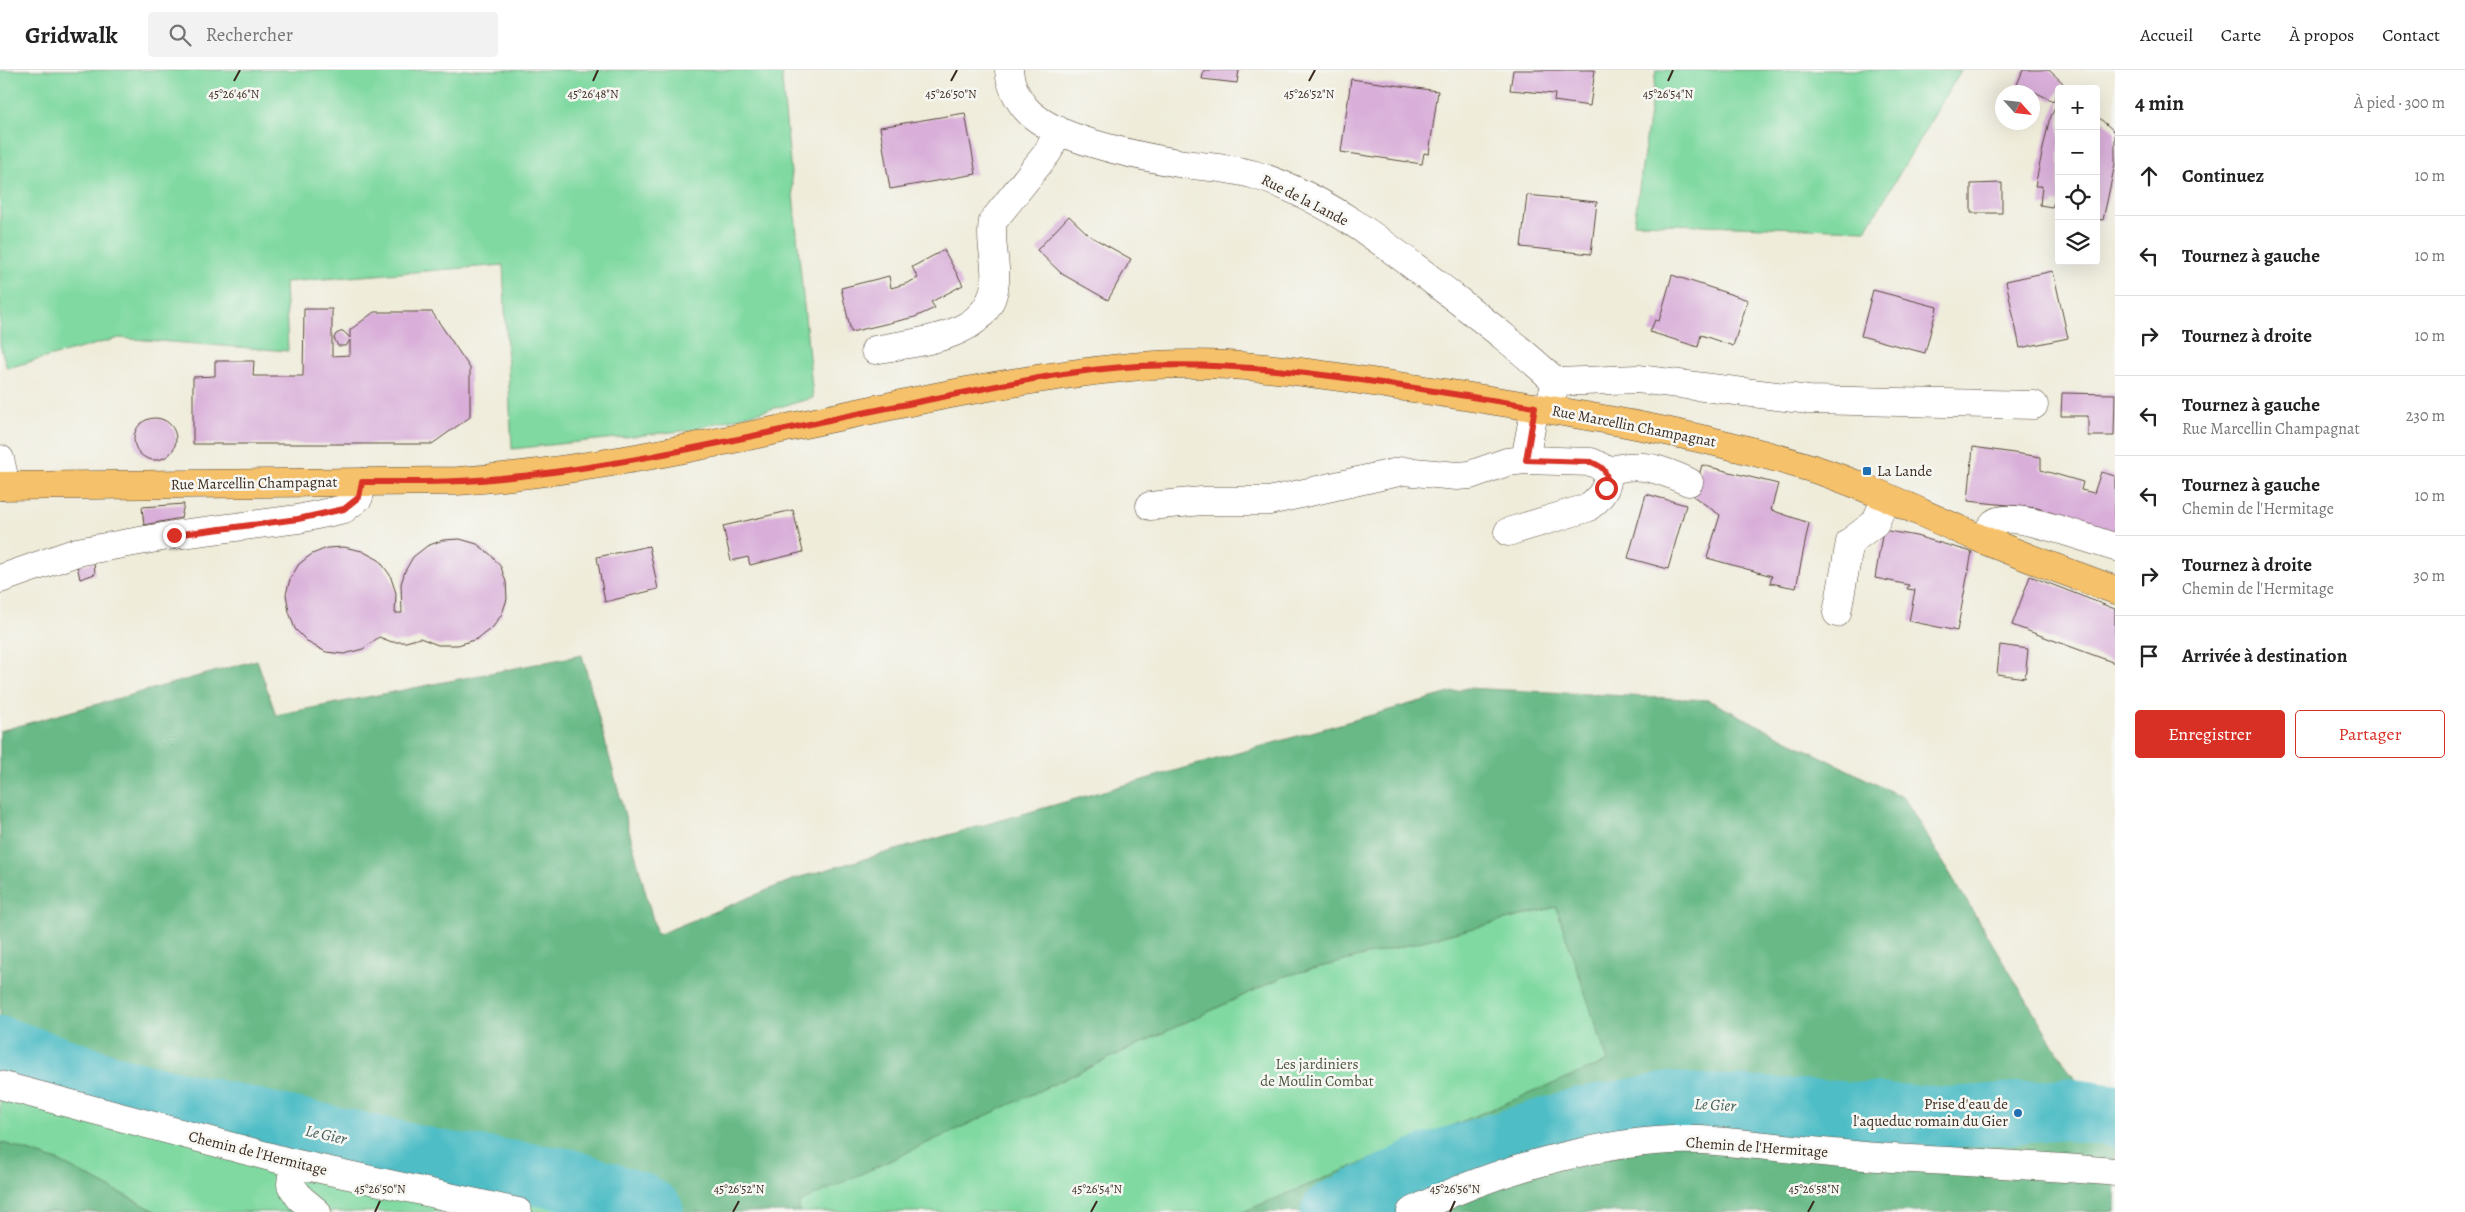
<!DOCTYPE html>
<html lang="fr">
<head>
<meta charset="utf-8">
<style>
  body { margin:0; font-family:Alegreya,serif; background:#f2f2f2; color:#222 }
  .controls { position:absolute; right:15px; top:15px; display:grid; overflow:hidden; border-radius:5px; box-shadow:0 5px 20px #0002 }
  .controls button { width:45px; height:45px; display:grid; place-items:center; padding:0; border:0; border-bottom:1px solid #e0e0e0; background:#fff; color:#222; font:25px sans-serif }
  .compass { position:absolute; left:1995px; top:15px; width:45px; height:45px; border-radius:50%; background:#fff; box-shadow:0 5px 20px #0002; rotate:117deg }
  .stop { position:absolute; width:15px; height:15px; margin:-11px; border:4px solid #d93025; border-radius:50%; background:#fff }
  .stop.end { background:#d93025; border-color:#fff; box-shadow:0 1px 5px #0008 }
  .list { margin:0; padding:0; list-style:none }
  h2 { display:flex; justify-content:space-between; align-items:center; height:65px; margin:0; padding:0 20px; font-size:21px }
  h2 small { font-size:16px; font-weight:400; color:#767676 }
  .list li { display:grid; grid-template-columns:32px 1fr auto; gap:15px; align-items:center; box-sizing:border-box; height:80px; padding:0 20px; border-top:1px solid #e0e0e0 }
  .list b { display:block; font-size:19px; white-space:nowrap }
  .list p { margin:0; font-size:16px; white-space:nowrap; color:#767676 }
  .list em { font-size:16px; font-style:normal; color:#767676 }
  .actions { display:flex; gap:10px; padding:15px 20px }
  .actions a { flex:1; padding:11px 0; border:1px solid #d93025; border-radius:5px; text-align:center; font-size:18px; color:#d93025 }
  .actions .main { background:#d93025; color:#fff }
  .icon { flex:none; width:28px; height:28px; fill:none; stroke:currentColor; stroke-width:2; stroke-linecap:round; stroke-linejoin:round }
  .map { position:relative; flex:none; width:2115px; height:1142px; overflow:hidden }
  header { display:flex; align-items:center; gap:30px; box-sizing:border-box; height:70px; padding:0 25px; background:#fff; border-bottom:1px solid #e0e0e0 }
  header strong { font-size:24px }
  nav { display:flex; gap:28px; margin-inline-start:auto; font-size:18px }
  .search { width:350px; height:45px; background:#f2f2f2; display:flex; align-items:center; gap:12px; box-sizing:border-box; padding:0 18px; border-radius:5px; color:#767676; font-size:19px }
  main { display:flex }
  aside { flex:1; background:#fff }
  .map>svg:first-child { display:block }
  .green { fill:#7fd9a0; stroke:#5d825f }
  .forest { fill:#67b986; stroke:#517252 }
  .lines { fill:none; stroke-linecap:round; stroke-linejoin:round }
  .river { stroke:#4fbdc6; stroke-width:62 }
  .building { fill:#d9afd9 }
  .minor-casing { stroke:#56473a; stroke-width:29 }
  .major-casing { stroke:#56473a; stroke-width:29 }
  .minor { stroke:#fff; stroke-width:28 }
  .major { stroke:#f5c16b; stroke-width:28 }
  .route { stroke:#d93025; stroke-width:6 }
  .ticks { fill:none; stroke:#3b2a1e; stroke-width:2 }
  .poi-dot { fill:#1f6fb2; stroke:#f6f6f2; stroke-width:2 }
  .labels { text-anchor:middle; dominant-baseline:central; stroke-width:5; stroke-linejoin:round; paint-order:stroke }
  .street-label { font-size:15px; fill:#3b2a1e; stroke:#f6f6f2 }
  .poi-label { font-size:15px; fill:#3b2a1e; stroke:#f6f6f2; text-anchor:start }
  .park-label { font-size:15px; fill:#4c563e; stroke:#f6f6f2 }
  .water-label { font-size:16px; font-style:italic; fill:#425d59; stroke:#f6f6f2 }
  .ticks-label { font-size:12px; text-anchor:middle; fill:#3b2a1e; stroke:#f6f6f2; stroke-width:5; stroke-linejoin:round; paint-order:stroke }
</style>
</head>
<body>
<header>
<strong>Gridwalk</strong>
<div class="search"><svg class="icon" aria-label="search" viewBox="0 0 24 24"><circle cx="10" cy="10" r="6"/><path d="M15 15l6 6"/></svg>Rechercher</div>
<nav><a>Accueil</a><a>Carte</a><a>À propos</a><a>Contact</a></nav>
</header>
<main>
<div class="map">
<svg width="2115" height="1142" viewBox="0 0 2115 1142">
  <rect width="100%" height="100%" fill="#f6f6f2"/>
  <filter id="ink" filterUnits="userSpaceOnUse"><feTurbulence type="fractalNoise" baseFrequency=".02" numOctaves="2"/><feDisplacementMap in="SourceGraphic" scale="10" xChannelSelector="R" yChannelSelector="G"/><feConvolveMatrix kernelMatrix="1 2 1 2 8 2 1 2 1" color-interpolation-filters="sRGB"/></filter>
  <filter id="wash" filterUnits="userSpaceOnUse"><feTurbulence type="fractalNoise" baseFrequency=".0096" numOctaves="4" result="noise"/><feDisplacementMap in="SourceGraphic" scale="20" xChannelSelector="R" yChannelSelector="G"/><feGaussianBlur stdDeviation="1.12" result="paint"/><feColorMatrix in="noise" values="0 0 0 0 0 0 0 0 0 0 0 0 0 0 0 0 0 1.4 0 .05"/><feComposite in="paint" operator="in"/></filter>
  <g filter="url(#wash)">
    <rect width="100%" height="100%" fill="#efecda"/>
    <path class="green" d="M 0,0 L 783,0 L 782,11 L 813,328 L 691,360 L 512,379 L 503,195 L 285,212 L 288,281 L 119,268 L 7,298 L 0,275 Z
      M 1656,0 L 1961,0 L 1866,160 L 1634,153 Z
      M 1556,837 L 1609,991 L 1243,1142 L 799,1142 L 798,1133 L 1285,906 Z
      M 0,990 L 255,1063 L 613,1142 L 157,1142 L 58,1091 L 0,1072 Z"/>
    <path class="forest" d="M 582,585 L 657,865 L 797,808 L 1467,618 L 1708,630 L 1904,728 L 2115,1076 L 2115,1142 L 1243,1142 L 1608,991 L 1556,837 L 1285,906 L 799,1133 L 799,1142 L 613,1142 L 255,1063 L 0,990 L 0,661 L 257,590 L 276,645 Z
      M 0,1072 L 58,1091 L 157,1142 L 0,1142 Z"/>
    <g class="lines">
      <path class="river" d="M 0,977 L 125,1020 L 444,1092 L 566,1109 L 641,1134 L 653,1142
        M 1332,1142 L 1428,1095 L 1581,1048 L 1669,1033 L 1953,1048 L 2065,1039 L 2115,1046"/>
    </g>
    <g id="blocks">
      <path class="building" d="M 1204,0 L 1239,0 L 1237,13 L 1202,9 Z
        M 1513,0 L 1595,0 L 1590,36 L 1554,31 L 1555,24 L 1510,20 Z
        M 2023,0 L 2049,0 L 2063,13 L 2053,31 L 2035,22 L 2032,26 L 2032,22 L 2014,22 Z
        M 1351,9 L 1438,21 L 1429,84 L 1424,83 L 1422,94 L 1341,82 Z
        M 2059,29 L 2059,133 L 2054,132 L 2052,137 L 2040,135 L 2042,116 L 2035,116 L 2049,51 Z
        M 965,43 L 976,104 L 890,119 L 880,57 Z
        M 2096,45 L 2115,62 L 2115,94 L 2103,150 L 2096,149 Z
        M 2002,113 L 2002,143 L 1971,143 L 1971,114 Z
        M 1527,125 L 1597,132 L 1591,184 L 1521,177 Z
        M 1069,146 L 1090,166 L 1131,189 L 1108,230 L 1062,204 L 1037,180 Z
        M 944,180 L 963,215 L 931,232 L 935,238 L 915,247 L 851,262 L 841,218 L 889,206 L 891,218 L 905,214 L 918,208 L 912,197 Z
        M 2053,201 L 2068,268 L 2020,278 L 2006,211 Z
        M 1672,205 L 1748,230 L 1733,276 L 1701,265 L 1698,277 L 1650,262 L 1655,250 L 1659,251 Z
        M 1873,220 L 1937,237 L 1925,283 L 1861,266 Z
        M 304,239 L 332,239 L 332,286 L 350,285 L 350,270 L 346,276 L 338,276 L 334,268 L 336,264 L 343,261 L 350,268 L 350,260 L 374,242 L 432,242 L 470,298 L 470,347 L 432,374 L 193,374 L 193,307 L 215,306 L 215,291 L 254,291 L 253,306 L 303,306 Z
        M 2062,323 L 2115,324 L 2114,366 L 2088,366 L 2088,346 L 2061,346 Z
        M134 369a21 21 0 1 1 42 0a21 21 0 1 1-42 0Z
        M 1973,377 L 2041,387 L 2041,400 L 2083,412 L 2081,420 L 2094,423 L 2101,402 L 2115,406 L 2115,463 L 2037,438 L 1968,431 Z
        M 1702,395 L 1778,414 L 1771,440 L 1809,453 L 1796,518 L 1770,513 L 1772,506 L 1707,488 L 1720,445 L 1693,426 Z
        M 1646,424 L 1686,435 L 1668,499 L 1628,488 Z
        M 184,434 L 181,448 L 144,455 L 142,437 Z
        M 793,440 L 803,482 L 750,495 L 748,487 L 731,491 L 723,456 Z
        M 1883,460 L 1916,466 L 1972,482 L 1957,561 L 1909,551 L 1915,520 L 1907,519 L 1909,515 L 1875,508 Z
        M 460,469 L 477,474 L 490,484 L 501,497 L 506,512 L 507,529 L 502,544 L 493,557 L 477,569 L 458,575 L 438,575 L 420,568 L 406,572 L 392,572 L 379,567 L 363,579 L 344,584 L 326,582 L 309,573 L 295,559 L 289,542 L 286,524 L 290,509 L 299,494 L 312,484 L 327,478 L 344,477 L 362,481 L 379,490 L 390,505 L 396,523 L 395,543 L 402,543 L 401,514 L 405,501 L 413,487 L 427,476 L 443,470 Z
        M 649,476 L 658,519 L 605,532 L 597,487 Z
        M 94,492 L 95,504 L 80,509 L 77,495 Z
        M 2030,506 L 2115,539 L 2115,593 L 2012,555 Z
        M 2000,575 L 2028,579 L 2025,608 L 1997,604 Z"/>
    </g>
  </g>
  <g filter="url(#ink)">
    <use href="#blocks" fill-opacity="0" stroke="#56473a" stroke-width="1"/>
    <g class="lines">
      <defs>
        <path id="minor" d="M 1009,0 C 1010,15 1019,33 1030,43 C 1060,71 1143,87 1184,94 C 1207,97 1232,98 1255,105 C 1328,127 1392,179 1451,225 C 1487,253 1523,281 1556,312
          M 875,280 C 917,271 991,269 995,212 C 997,191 989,171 993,151 L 1048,82 L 1058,60
          M 1551,330 L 1556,312 L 1638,309 L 1809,330 L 2034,335
          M 0,389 L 3,402 L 3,416
          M 1525,390 L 1535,337
          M 1606,402 C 1637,390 1660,399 1689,412
          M 1150,436 L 1202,431 L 1269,431 L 1403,401 L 1457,406 L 1470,405 L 1507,392 L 1525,390 L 1591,392 C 1620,402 1605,425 1587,438 L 1508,462
          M 1984,470 C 1986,465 1990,457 1994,453 C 2012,439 2092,471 2115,477
          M 0,509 L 77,482 L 174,465 L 298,449 L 344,439 L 359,427 L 362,412
          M 1837,543 L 1850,472 L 1875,453 L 1886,428
          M 0,1015 L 293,1093 L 518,1142
          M 293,1093 L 291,1115 L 300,1128 L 317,1142
          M 1411,1142 C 1490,1101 1612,1066 1701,1070 C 1760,1074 1819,1083 1878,1087 C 1957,1092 2036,1095 2115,1102"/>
        <path id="major" d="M 0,416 L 458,411 C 685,395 904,319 1131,297 C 1225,287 1320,304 1412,318 C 1547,339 1683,358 1814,399 C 1870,417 1924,445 1979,468 C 2024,487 2070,503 2115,520"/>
      </defs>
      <use href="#minor" class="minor-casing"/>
      <use href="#major" class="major-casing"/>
      <use href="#minor" class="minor"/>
      <use href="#major" class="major"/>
    </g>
  </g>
  <g class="lines" filter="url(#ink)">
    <path class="route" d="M 174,465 L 298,449 L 344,439 L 359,427 L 362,412 C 412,412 462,413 511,407 C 639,394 766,362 892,337 C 971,322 1058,300 1139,296 C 1272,290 1404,317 1535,337 L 1526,390 L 1591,392 C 1605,397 1609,404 1606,418"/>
  </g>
  <path class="ticks" d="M 234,11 L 240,0M 593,11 L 598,0M 951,11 L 957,0M 1309,11 L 1315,0M 1668,11 L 1673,0M 375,1142 L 380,1131M 733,1142 L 739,1131M 1091,1142 L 1097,1131M 1450,1142 L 1455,1131M 1808,1142 L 1814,1131"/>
  <g class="poi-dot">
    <rect x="1862" y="396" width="10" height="10" rx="2.5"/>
    <circle cx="2018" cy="1043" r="5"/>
  </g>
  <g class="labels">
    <g class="street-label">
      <text transform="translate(1305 130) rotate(27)">Rue de la Lande</text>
      <text transform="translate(1634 356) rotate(11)">Rue Marcellin Champagnat</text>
      <text transform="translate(254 413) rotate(-1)">Rue Marcellin Champagnat</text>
      <text transform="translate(1757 1077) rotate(4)">Chemin de l'Hermitage</text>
      <text transform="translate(258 1083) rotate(14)">Chemin de l'Hermitage</text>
    </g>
    <g class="poi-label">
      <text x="1877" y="401">La Lande</text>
      <text x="2008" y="1034" text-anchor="end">Prise d'eau de<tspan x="2008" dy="17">l'aqueduc romain du Gier</tspan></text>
    </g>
    <g class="park-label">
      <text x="1317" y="994">Les jardiniers<tspan x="1317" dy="17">de Moulin Combat</tspan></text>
    </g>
    <g class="water-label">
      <text transform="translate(1715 1035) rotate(3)">Le Gier</text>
      <text transform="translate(326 1065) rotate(13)">Le Gier</text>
    </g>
  </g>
  <g class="ticks-label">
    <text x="234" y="28">45°26'46"N</text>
    <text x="593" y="28">45°26'48"N</text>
    <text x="951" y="28">45°26'50"N</text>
    <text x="1309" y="28">45°26'52"N</text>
    <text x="1668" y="28">45°26'54"N</text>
    <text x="380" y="1123">45°26'50"N</text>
    <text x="739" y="1123">45°26'52"N</text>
    <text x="1097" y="1123">45°26'54"N</text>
    <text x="1455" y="1123">45°26'56"N</text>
    <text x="1814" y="1123">45°26'58"N</text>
  </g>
</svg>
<div class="controls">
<button>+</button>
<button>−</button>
<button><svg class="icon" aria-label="locate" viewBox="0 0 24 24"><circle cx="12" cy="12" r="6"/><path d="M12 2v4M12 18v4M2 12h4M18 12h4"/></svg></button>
<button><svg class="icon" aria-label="layers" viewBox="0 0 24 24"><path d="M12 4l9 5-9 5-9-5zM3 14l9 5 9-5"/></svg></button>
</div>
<svg class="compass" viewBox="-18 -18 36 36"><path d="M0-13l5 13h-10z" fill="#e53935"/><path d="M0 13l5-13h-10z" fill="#767676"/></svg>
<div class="stop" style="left:1606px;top:418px"></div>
<div class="stop end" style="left:174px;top:465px"></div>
</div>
<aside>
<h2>4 min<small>À pied · 300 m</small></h2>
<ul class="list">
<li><svg class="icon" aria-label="ahead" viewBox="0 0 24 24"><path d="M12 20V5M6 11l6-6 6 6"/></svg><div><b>Continuez</b></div><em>10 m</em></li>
<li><svg class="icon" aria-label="left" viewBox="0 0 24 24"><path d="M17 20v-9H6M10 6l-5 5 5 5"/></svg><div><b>Tournez à gauche</b></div><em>10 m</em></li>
<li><svg class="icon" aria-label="right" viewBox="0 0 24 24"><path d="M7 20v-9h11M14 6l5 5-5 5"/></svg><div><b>Tournez à droite</b></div><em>10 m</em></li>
<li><svg class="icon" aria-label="left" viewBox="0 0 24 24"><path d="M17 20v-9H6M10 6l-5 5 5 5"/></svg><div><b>Tournez à gauche</b><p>Rue Marcellin Champagnat</p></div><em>230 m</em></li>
<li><svg class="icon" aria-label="left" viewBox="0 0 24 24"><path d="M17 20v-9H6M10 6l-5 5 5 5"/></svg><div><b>Tournez à gauche</b><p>Chemin de l'Hermitage</p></div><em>10 m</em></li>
<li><svg class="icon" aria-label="right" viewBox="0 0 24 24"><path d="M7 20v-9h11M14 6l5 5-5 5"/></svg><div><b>Tournez à droite</b><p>Chemin de l'Hermitage</p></div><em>30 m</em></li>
<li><svg class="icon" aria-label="arrive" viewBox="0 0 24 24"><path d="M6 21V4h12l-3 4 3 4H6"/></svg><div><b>Arrivée à destination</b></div></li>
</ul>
<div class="actions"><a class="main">Enregistrer</a><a>Partager</a></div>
</aside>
</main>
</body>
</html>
